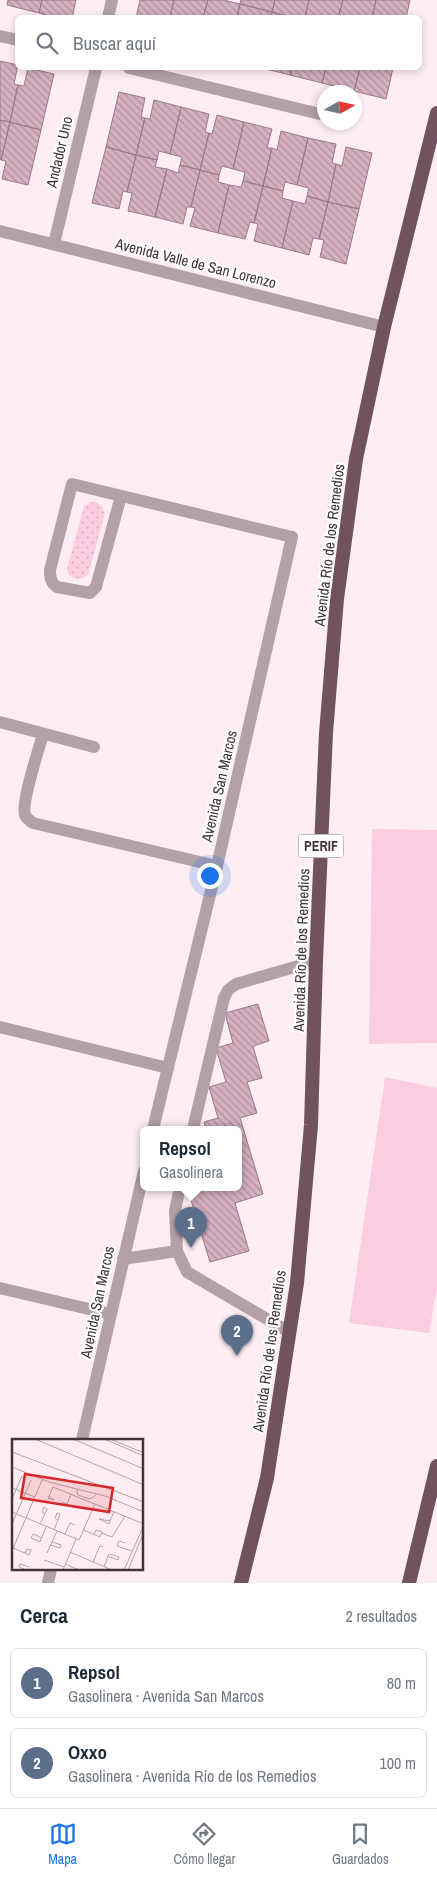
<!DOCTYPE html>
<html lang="es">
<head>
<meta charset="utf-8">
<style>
  body { margin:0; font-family:"Archivo Narrow",sans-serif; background:#f6f6f7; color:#1f2937 }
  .compass { position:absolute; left:317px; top:85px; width:45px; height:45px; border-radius:50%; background:#fff; box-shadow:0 2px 8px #0003; rotate:81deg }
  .you { position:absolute; left:209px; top:875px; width:18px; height:18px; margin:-12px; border:4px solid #fff; border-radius:50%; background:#1a73e8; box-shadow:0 0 0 8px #1a73e833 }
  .badge { display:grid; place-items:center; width:32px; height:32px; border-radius:50%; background:#1a73e8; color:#fff; font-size:16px; font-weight:700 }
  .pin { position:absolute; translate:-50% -41px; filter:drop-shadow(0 1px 2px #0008) }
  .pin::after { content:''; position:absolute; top:26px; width:18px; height:15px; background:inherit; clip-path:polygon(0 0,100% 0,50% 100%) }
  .popup { position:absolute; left:140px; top:1126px; width:102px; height:65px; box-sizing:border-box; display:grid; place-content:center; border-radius:8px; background:#fff; filter:drop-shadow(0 1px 4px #0005); font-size:16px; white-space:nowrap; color:#747a83 }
  .popup b { font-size:19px; color:#1f2937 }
  .popup::after { content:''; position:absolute; left:50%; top:100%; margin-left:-10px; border:10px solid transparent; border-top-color:#fff }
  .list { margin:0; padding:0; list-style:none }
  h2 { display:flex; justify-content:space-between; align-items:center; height:65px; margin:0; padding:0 20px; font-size:21px }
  h2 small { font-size:16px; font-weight:400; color:#747a83 }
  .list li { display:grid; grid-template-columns:32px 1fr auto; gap:15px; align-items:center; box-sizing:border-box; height:70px; margin:0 10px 10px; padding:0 10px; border:1px solid #e0e1e3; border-radius:8px }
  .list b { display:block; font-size:19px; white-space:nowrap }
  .list p { margin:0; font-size:16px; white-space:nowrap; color:#747a83 }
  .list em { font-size:16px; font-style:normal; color:#747a83 }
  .icon { flex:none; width:28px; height:28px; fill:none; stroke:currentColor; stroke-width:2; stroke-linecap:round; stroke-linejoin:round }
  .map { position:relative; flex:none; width:437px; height:1583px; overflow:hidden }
  .search { position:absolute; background:#fff; box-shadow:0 2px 8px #0003; left:15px; right:15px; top:15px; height:55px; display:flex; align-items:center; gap:12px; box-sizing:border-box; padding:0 18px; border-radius:8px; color:#747a83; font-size:19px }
  .sheet { height:225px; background:#fff }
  nav { display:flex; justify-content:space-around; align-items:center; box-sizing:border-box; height:70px; border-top:1px solid #e0e1e3; background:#fff; font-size:14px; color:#747a83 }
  nav a { display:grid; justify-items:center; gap:2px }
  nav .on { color:#1a73e8 }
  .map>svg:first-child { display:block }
  .park { fill:url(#park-dots) }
  .pitch { fill:#fbcde1 }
  .building { fill:url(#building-back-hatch); stroke:#9c7988 }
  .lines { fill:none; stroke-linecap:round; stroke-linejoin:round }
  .service { stroke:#b2a1a8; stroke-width:12 }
  .pedestrian { stroke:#b2a1a8; stroke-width:12 }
  .minor { stroke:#b2a1a8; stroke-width:12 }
  .tertiary { stroke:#b2a1a8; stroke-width:12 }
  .trunk { stroke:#715360; stroke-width:14 }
  .labels { text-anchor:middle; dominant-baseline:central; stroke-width:4.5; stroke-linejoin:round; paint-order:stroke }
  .shield { fill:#fff; stroke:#7b7176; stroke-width:1 }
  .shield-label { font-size:14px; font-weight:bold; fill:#43343b }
  .street-label { font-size:15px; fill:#43343b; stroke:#fff }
  .inset-road { fill:none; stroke:#b3a4aa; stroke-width:1 }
  .view { fill:#d62828; fill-opacity:0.15; stroke:#d62828; stroke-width:2.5 }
  .inset-edge { fill:none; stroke:#43343b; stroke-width:2.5 }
</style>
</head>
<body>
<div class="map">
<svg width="437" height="1583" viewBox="0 0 437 1583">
  <defs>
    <pattern id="park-dots" width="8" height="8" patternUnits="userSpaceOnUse" patternTransform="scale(1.25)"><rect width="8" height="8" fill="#fbcde1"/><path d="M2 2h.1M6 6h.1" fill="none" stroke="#d8b1c2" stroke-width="1.8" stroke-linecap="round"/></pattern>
    <pattern id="building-back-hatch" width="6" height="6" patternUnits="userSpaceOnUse" patternTransform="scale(1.25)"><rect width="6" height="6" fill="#d5b0c0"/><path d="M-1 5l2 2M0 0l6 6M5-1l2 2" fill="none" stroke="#ae909d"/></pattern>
  </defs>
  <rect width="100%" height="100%" fill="#feeef4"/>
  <path class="park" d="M 90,502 C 98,502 102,504 105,513 L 88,575 C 80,580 76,580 69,575 L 67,569 L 84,506 Z"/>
  <path class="pitch" d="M 372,829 L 437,830 L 437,1043 L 369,1044 Z
    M 385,1077 L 437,1088 L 437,1288 L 429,1333 L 349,1323 Z"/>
  <path class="building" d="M 8,0 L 42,0 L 39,13 L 7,5 Z
    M 42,0 L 76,0 L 72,18 L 55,18 L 39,13 Z
    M 140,0 L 174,0 L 170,18 L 136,18 Z
    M 174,0 L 208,0 L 203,18 L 170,18 Z
    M 208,0 L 224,0 L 240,4 L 237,18 L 203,18 Z
    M 241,0 L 275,0 L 272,12 L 240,4 Z
    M 275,0 L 309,0 L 305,18 L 293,18 L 272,12 Z
    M 309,0 L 343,0 L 338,18 L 305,18 Z
    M 343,0 L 376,0 L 372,18 L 338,18 Z
    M 376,0 L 410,0 L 406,18 L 372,18 Z
    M 240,4 L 272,12 L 271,18 L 237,18 Z
    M 272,12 L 293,18 L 271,18 Z
    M 0,61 L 18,65 L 14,84 L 18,85 L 10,122 L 0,120 Z
    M 28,68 L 54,74 L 41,130 L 10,122 L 18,85 L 24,86 Z
    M 262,68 L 292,68 L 290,75 Z
    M 292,68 L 326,68 L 322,83 L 290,75 Z
    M 326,68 L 360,68 L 354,91 L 322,83 Z
    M 360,68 L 393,68 L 386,99 L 354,91 Z
    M 119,92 L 145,98 L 141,117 L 145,118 L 136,155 L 106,147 Z
    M 154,100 L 181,107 L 170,154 L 159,151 L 157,160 L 136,155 L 145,118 L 150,119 Z
    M 181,107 L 209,114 L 205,132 L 209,133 L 200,170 L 180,165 L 182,157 L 170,154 Z
    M 217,115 L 244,122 L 233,169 L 222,166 L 219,175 L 200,170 L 209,133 L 212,134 Z
    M 0,120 L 10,122 L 1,160 L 0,159 Z
    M 10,122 L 41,130 L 28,185 L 2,179 L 6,161 L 1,160 Z
    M 244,122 L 272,129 L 267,148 L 272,148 L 263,186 L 243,181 L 245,172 L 233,169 Z
    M 281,131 L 308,138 L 297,185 L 285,182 L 283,191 L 263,186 L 272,148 L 277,150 Z
    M 308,138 L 336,144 L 332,163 L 336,164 L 328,202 L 307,196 L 309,188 L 297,185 Z
    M 106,147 L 136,155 L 127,192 L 123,191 L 119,209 L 92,203 Z
    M 346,147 L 372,153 L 359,209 L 328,202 L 336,164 L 342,166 Z
    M 136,155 L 157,160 L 155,167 L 167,169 L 155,217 L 128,211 L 132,193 L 127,192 Z
    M 180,165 L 200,170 L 191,207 L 187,207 L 183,224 L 155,217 L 167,169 L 178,173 Z
    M 200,170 L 219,175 L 218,182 L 229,185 L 218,233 L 190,226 L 195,208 L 191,207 Z
    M 243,181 L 263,186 L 254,223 L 250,222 L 245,239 L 218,233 L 229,185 L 241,187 Z
    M 263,186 L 283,191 L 282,198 L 293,201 L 282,248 L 254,241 L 258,224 L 254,223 Z
    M 307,196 L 328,202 L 319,239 L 313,238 L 309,255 L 282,248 L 293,201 L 305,204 Z
    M 328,202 L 359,209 L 346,264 L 320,257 L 324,240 L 319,239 Z
    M 258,1004 L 269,1041 L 253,1046 L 262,1078 L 247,1082 L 257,1113 L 240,1118 L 263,1194 L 235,1203 L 249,1251 L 210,1262 L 187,1187 L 238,1187 L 238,1129 L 206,1129 L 204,1122 L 218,1118 L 209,1087 L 226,1082 L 216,1048 L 233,1043 L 225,1013 Z"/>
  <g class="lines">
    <path class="service" d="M 193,1129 L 224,998 L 228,990 L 236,984 L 316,961
      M 180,1187 L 175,1211 L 177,1251 L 187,1272 L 289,1332
      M 123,1259 L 177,1251"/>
    <path class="pedestrian" d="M 108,18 L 112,0
      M 54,244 L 96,68"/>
    <path class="minor" d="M 0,36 L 18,40
      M 129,68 L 324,115
      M 121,496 L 96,587 L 90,593 L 57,587 C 51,583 50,578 50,570 L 72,484 L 292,537
      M 0,722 L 94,747
      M 43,734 C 39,749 21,802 25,815 C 27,819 30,821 33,823 L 217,866
      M 0,1027 L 168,1068
      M 0,1288 L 110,1314"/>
    <path class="tertiary" d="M 0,231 L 384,327
      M 153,1129 L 217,866 L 292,537
      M 82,1440 L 144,1171
      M 48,1583 L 51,1569"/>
    <path class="trunk" d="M 241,1583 L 267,1478 L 297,1283 L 311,1125 L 316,961 L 326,733 L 337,599 L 356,459 L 384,327 L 437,113
      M 409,1583 L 437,1466"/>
  </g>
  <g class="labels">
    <rect class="shield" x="298.5" y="834.5" width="45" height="23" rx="4"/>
    <g class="shield-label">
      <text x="321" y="846">PERIF</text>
    </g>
    <g class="street-label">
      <text transform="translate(59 152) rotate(-77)">Andador Uno</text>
      <text transform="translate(196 263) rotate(14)">Avenida Valle de San Lorenzo</text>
      <text transform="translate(329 545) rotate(-83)">Avenida Río de los Remedios</text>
      <text transform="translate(219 786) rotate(-77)">Avenida San Marcos</text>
      <text transform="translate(301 950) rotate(-88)">Avenida Río de los Remedios</text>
      <text transform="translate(97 1302) rotate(-78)">Avenida San Marcos</text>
      <text transform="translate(269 1351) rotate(-82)">Avenida Río de los Remedios</text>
    </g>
  </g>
  <g transform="translate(12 1439)">
    <rect width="131" height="131" fill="#feeef4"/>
    <path class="inset-road" d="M 23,0 L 132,46M 61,0 L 132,30M 92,0 L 132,17M 98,0 L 132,14M 0,13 L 132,63M 0,28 L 37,43 L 93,57 L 132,73M 0,49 L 23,58M 65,51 L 66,56 L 78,60 L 84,56M 37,57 L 42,61 L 36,59 L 37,57 L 41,48 L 132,85M 0,60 L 10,37M 50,63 L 55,65 L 59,55M 0,73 L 67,101 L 83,65M 98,82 L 87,80 L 97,85 L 97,84 L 102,73M 0,85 L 19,41M 28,85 L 35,70 L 32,68 L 30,73 L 33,75M 42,91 L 46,81 L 48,75 L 45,74 L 43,79 L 46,81M 72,91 L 88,98 L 90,93 L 84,91 L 82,95M 89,94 L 100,98 L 113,77M 53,95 L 58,84 L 63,86M 30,99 L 21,95 L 19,99 L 28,103 L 34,88M 113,104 L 107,102 L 105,107 L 120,112M 38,106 L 48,109 L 49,106 L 40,103M 1,109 L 13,114 L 17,116 L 19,111 L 15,110 L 13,114M 0,112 L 30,41M 58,113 L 100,131M 35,114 L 45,92M 32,121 L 52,128M 81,123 L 88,107 L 91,108M 53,125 L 67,131M 92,128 L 96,117 L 97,115 L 107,118 L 106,121 L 96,117M 14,131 L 7,128 L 8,125 L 17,128M 51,131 L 64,100M 112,131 L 132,86M 116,131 L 132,93"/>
    <path class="view" d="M 13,35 L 101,49 L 97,73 L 9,59 Z"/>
    <rect width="131" height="131" class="inset-edge"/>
  </g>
</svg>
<svg class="compass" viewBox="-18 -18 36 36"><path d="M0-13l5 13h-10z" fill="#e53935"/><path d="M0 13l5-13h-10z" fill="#747a83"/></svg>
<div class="you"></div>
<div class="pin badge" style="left:191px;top:1248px;background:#5c6f8a">1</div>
<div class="popup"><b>Repsol</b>Gasolinera</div>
<div class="pin badge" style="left:237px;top:1356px;background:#5c6f8a">2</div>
<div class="search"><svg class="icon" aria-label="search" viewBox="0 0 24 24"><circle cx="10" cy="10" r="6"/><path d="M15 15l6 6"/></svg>Buscar aquí</div>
</div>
<section class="sheet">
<h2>Cerca<small>2 resultados</small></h2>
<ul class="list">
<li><span class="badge" style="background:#5c6f8a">1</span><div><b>Repsol</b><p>Gasolinera · Avenida San Marcos</p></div><em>80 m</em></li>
<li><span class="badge" style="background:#5c6f8a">2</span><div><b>Oxxo</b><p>Gasolinera · Avenida Río de los Remedios</p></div><em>100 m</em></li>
</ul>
</section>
<nav>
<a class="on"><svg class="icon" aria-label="map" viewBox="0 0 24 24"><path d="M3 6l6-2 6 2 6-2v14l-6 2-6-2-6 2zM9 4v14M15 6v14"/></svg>Mapa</a>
<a><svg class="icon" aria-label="directions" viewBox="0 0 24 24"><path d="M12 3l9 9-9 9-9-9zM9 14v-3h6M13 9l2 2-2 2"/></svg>Cómo llegar</a>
<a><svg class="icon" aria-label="saved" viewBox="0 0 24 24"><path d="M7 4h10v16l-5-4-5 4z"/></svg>Guardados</a>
</nav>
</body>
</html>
